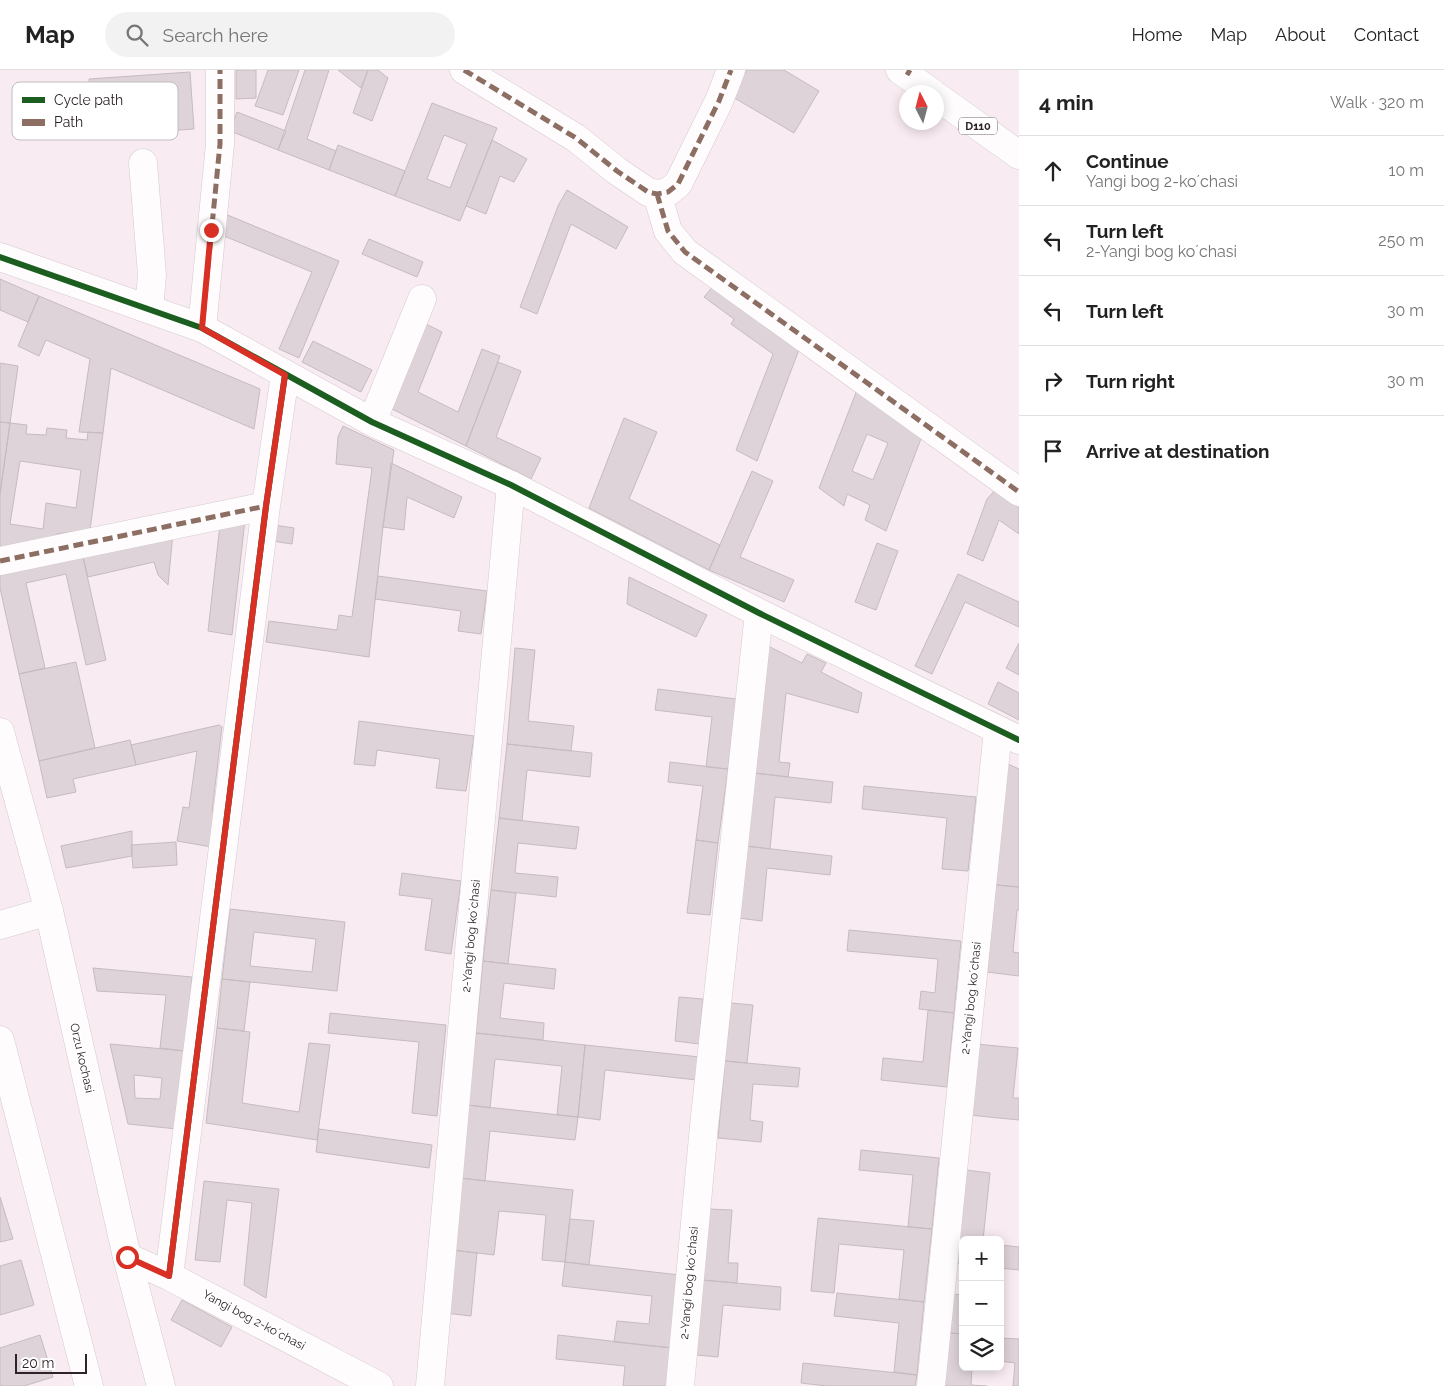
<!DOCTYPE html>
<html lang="en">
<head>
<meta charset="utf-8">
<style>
  body { margin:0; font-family:Raleway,sans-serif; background:#f2f2f2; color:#222 }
  .controls { position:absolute; right:15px; bottom:15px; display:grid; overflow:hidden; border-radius:8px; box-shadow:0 2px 12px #0003 }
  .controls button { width:45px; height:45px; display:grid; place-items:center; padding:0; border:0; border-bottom:1px solid #e0e0e0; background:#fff; color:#222; font:25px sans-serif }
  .compass { position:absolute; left:899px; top:15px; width:45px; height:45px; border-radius:50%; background:#fff; box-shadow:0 2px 12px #0003; rotate:354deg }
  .scale { position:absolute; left:15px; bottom:12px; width:72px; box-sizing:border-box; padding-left:5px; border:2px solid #2d2329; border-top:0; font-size:14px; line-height:18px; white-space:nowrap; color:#2d2329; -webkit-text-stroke:4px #fff; paint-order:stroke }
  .stop { position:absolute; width:15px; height:15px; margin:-11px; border:4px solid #d93025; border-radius:50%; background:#fff }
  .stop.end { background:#d93025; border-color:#fff; box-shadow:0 1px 5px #0008 }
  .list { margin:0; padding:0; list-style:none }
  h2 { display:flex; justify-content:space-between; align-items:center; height:65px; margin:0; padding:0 20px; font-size:21px }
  h2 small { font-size:16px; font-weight:400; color:#767676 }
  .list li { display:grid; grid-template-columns:32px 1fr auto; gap:15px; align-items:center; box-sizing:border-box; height:70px; padding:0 20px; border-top:1px solid #e0e0e0 }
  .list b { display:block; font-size:19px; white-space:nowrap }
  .list p { margin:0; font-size:16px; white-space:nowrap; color:#767676 }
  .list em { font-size:16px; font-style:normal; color:#767676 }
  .icon { flex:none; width:28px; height:28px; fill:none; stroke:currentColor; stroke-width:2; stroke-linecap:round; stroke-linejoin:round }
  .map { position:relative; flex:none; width:1019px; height:1316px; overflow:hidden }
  header { display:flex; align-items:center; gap:30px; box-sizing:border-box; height:70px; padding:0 25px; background:#fff; border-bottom:1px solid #e0e0e0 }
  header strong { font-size:24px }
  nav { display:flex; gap:28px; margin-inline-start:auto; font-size:18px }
  .search { width:350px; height:45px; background:#f2f2f2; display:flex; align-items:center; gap:12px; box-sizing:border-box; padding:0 18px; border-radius:28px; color:#767676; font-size:19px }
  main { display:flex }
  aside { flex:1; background:#fff }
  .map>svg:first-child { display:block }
  .building { fill:#dfd3da; stroke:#c6bbc1; fill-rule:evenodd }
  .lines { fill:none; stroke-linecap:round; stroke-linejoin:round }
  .minor-casing { stroke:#d4cacf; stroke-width:29 }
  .major-casing { stroke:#d4cacf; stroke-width:29 }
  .minor { stroke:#fefcfd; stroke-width:28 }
  .major { stroke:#fefcfd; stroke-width:28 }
  .quiet { stroke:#8d6e63; stroke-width:5; stroke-dasharray:10 5; stroke-linecap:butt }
  .cycleway-casing { stroke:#fff; stroke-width:9 }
  .cycleway { stroke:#1b5e20; stroke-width:6 }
  .route { stroke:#d93025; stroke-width:6 }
  .labels { text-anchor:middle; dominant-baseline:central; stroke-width:4; stroke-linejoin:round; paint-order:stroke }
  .shield { fill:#fff; stroke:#6c6569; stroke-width:1 }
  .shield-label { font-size:11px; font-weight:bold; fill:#2d2329 }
  .street-label { font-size:12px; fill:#2d2329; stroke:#fff }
  .key { fill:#fff; stroke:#c0bdbf; stroke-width:1 }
  .key-label { font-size:14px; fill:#2d2329 }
</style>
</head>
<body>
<header>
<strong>Map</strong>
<div class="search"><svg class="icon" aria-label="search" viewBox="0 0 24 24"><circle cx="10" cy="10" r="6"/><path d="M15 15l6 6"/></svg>Search here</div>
<nav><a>Home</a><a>Map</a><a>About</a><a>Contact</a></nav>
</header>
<main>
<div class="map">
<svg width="1019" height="1316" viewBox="0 0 1019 1316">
  <rect width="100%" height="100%" fill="#f8ebf2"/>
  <path class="building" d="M 236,0 L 256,0 L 256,28 L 236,29 Z
    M 268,0 L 299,0 L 283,45 L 255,36 Z
    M 305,0 L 329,0 L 307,69 L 336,81 L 329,100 L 278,80 Z
    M 338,0 L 368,0 L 361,18 Z
    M 368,0 L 378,0 L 388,8 L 372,51 L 353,43 Z
    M 747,0 L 784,0 L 819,21 L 794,63 L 731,26 Z
    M 190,2 L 194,59 L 93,66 L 89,9 Z
    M 432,33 L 497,58 L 460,151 L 395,126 ZM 444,65 L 467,74 L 450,118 L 427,109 Z
    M 237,42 L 286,61 L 278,80 L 230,61 Z
    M 492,70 L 527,89 L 514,112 L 500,106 L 486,144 L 466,136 Z
    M 338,75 L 405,101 L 395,126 L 329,100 Z
    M 567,120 L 628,157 L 616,179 L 571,154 L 537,244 L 520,237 L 558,136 Z
    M 225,144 L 339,191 L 299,288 L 279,279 L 312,202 L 224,166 Z
    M 369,169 L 423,192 L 417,207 L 362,184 Z
    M 0,209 L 39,226 L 28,252 L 0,240 Z
    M 715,214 L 800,277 L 757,391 L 736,380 L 773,284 L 731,254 L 734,249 L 704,227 Z
    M 39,226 L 260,319 L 254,359 L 111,298 L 103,363 L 79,362 L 90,289 L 46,270 L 39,286 L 18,276 Z
    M 420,251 L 442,262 L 418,322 L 458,342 L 482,279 L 500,286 L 466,376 L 384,335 Z
    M 313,271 L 372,300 L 361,322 L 302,292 Z
    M 498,292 L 521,301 L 496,367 L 541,388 L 531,409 L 466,376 Z
    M 0,293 L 18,296 L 10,353 L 0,352 Z
    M 857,320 L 922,366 L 886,461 L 865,450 L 870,435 L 847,424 L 844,436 L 819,418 ZM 867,364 L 888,373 L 873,410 L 852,401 Z
    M 624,348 L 657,362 L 629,429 L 720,475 L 709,500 L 589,438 Z
    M 0,352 L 10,353 L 0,424 Z
    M 10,353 L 27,355 L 26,364 L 46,365 L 47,358 L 67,360 L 66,368 L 87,370 L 88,362 L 103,363 L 90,460 L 56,464 L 55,469 L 0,477 L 0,424 ZM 20,391 L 81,400 L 76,438 L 46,433 L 43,459 L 10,454 Z
    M 343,356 L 394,380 L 383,457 L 369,587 L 266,572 L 269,551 L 337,560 L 339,545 L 352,547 L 372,398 L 336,394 L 338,367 Z
    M 391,393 L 462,427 L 454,448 L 407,427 L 404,460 L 383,457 Z
    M 752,401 L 773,411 L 740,487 L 794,510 L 784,532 L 709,500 Z
    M 997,418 L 1019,434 L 1019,464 L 999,450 L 983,491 L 967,484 L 987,429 Z
    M 245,450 L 232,565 L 208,561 L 220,455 Z
    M 274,455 L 294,458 L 292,474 L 272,471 Z
    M 173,463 L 168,515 L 158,505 L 154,492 L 88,507 L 82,483 Z
    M 877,473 L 898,481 L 876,540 L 855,532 Z
    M 82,483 L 106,590 L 86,595 L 66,504 L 26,513 L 45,598 L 19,604 L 0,518 L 0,501 Z
    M 958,504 L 1019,532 L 1019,557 L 965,532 L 932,604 L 915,596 Z
    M 378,506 L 487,521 L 481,564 L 458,561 L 461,541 L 375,529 Z
    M 629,507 L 707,545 L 696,567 L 627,534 Z
    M 1019,573 L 1019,605 L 1006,598 Z
    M 768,576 L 802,593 L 807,584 L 826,593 L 821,602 L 862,623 L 858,643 L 786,623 L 779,692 L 790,693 L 788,707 L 754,703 Z
    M 515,578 L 535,580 L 528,651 L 574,656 L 571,681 L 507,674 Z
    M 76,592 L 95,678 L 39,691 L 19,604 Z
    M 998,612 L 1019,623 L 1019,650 L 988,634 Z
    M 658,619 L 736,629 L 728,699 L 706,697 L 712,647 L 655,640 Z
    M 359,651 L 474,666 L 466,721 L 436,718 L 440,689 L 377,680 L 375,696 L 354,694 Z
    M 219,655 L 222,657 L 212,742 L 217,742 L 212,777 L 177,771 L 183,737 L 189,738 L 197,681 L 136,695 L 131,675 Z
    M 130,670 L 136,695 L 73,709 L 76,722 L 47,728 L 39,691 Z
    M 507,674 L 592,683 L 590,707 L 527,700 L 522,751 L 499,748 Z
    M 670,692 L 728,699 L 718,773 L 696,770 L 703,716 L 668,712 Z
    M 1008,694 L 1019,699 L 1019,817 L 996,815 Z
    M 754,703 L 833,712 L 831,733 L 775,727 L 770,779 L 746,776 Z
    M 864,716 L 976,727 L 968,801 L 942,799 L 947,748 L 862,739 Z
    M 499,748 L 579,757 L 576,779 L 518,773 L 515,803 L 558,807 L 556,827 L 491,820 Z
    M 132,761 L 132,786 L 66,798 L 61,776 Z
    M 696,770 L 718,773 L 710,845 L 687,843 Z
    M 176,772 L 177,795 L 133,798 L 131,775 Z
    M 746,776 L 832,786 L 830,805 L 767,798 L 762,851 L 738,848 Z
    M 402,803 L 461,811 L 451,884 L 425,880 L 432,829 L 399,825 Z
    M 996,815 L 1019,817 L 1019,840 L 1017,840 L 1013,882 L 1019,883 L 1019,906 L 987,902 Z
    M 491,820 L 516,823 L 508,894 L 483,891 Z
    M 230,839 L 345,852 L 337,921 L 222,909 ZM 254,862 L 316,869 L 312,902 L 250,896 Z
    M 849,860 L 961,871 L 954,943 L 919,939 L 921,921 L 935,923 L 938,889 L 847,881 Z
    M 483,891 L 556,899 L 554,919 L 504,913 L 500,948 L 544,953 L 543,970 L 476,963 Z
    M 93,898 L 192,907 L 185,981 L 160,978 L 166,925 L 97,921 Z
    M 222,909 L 250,912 L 244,961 L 217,958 Z
    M 679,927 L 703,929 L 699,974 L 675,971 Z
    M 731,933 L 753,935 L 747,993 L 725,991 Z
    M 928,940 L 954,943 L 947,1017 L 881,1010 L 883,988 L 923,992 Z
    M 330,943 L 446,955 L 437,1046 L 412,1043 L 419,972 L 328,963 Z
    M 217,958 L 250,962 L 242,1033 L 299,1042 L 309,973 L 330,975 L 317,1070 L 206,1053 Z
    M 476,963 L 585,975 L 578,1047 L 557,1045 L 562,996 L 495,989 L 490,1038 L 468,1035 Z
    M 110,974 L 185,981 L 177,1059 L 128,1054 ZM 134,1005 L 162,1008 L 160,1029 L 135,1028 Z
    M 976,974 L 1018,978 L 1013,1028 L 1019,1028 L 1019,1050 L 969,1045 Z
    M 585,975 L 700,987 L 697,1010 L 605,1000 L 600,1050 L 578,1047 Z
    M 725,991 L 800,998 L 798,1017 L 753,1014 L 750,1050 L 763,1052 L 761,1072 L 718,1068 Z
    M 468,1035 L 578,1047 L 575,1070 L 490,1061 L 485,1111 L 460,1108 Z
    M 319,1059 L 432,1075 L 429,1098 L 316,1082 Z
    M 861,1080 L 939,1088 L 932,1159 L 908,1157 L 913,1105 L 859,1100 Z
    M 966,1100 L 990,1103 L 983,1170 L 963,1170 L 963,1194 L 956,1193 Z
    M 460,1108 L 573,1120 L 565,1192 L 542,1190 L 546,1145 L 499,1141 L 494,1185 L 452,1180 Z
    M 204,1111 L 279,1119 L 266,1228 L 244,1215 L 252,1133 L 227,1130 L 220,1192 L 195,1190 Z
    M 0,1127 L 13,1169 L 0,1172 Z
    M 708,1139 L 732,1140 L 728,1193 L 738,1193 L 737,1213 L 702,1210 Z
    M 818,1148 L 932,1159 L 924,1232 L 899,1229 L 904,1180 L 839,1174 L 834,1223 L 811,1221 Z
    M 570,1149 L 594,1151 L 589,1195 L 565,1192 Z
    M 1000,1175 L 1019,1177 L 1019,1200 L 1000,1198 Z
    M 452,1180 L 477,1183 L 471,1246 L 445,1243 Z
    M 21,1190 L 34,1235 L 0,1245 L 0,1196 Z
    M 565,1192 L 680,1205 L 672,1278 L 614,1272 L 617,1251 L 649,1254 L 652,1226 L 562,1216 Z
    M 702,1210 L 781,1217 L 780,1240 L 723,1235 L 718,1287 L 696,1285 Z
    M 837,1223 L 924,1232 L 917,1305 L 894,1302 L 899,1253 L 834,1246 Z
    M 953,1224 L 963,1225 L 963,1264 L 949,1263 Z
    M 182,1230 L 232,1257 L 221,1277 L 171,1250 Z
    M 949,1263 L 963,1264 L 963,1297 L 972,1297 L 971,1315 L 987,1316 L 944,1316 Z
    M 40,1265 L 53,1307 L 24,1316 L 0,1316 L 0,1278 Z
    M 558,1265 L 672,1278 L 667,1316 L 623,1316 L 625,1296 L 556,1289 Z
    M 1000,1268 L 1019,1269 L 1019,1316 L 1013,1316 L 1015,1293 L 1000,1291 Z
    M 803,1293 L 917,1305 L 915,1316 L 827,1316 L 801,1313 Z"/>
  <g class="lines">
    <defs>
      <path id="minor" d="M 464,0 L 576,68 L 617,101 L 648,122 L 657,124 L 668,122 L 678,114 L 719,31 L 731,0
        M 143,93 L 152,205 L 149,239
        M 657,124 L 668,161 L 685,182 L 1019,422
        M 0,187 L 202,258 L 372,352 L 511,415 L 759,543 L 1019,670
        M 202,258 L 220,74 L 220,0
        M 372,352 L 422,229
        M 0,491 L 266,436
        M 0,855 L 49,841
        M 0,970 L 89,1316
        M 127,1187 L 169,1206 L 379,1316
        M 169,1206 L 266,436 L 285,305
        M 430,1316 L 511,415
        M 680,1316 L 704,1056 L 759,543
        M 931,1316 L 998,660"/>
      <path id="major" d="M 900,0 L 931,22
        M 936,26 L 1019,85
        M 0,662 L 49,841 L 127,1187 L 161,1316"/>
    </defs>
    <use href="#minor" class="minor-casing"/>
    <use href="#major" class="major-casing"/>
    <use href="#minor" class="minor"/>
    <use href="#major" class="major"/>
    <path class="quiet" d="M 464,0 L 576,68 L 617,101 L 648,122 L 657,124 L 668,122 L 678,114 L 719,31 L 731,0
      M 907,5 L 910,0
      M 657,124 L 668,161 L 685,182 L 1019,422
      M 202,258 L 220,74 L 220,0
      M 0,491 L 266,436"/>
    <defs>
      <path id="cycleway" d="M 0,187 L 202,258 L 372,352 L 511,415 L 759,543 L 1019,670
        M 169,1206 L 266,436 L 285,305"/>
    </defs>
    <use href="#cycleway" class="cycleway-casing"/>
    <use href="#cycleway" class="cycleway"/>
  </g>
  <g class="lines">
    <path class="route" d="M 127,1187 L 169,1206 L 266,436 L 285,305 L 202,258 L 211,160"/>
  </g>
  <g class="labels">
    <rect class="shield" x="959" y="47.5" width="38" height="17" rx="4"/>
    <g class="shield-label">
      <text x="978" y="56">D110</text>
    </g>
    <g class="street-label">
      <text transform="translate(471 866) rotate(-85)">2-Yangi bog koʼchasi</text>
      <text transform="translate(971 928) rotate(-84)">2-Yangi bog koʼchasi</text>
      <text transform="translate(82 988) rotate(77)">Orzu kochasi</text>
      <text transform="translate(689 1213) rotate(-85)">2-Yangi bog koʼchasi</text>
      <text transform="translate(254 1250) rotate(28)">Yangi bog 2-koʼchasi</text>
    </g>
  </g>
  <rect x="12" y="12" width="166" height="58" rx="8" class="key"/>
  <rect x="22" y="27" width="23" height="6" fill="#1b5e20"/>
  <rect x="22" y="49" width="23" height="7" fill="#8d6e63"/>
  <g class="key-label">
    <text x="54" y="35">Cycle path</text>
    <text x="54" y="57">Path</text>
  </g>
</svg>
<div class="controls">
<button>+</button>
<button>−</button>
<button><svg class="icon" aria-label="layers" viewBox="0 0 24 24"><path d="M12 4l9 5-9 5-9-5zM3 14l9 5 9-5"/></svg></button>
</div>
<svg class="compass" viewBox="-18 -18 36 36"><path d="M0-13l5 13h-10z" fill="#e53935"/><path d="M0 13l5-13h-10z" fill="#767676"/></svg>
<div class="scale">20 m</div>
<div class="stop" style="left:127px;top:1187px"></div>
<div class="stop end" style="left:211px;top:160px"></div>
</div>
<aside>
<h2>4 min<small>Walk · 320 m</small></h2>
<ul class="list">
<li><svg class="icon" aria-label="ahead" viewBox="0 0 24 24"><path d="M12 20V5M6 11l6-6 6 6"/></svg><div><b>Continue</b><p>Yangi bog 2-koʼchasi</p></div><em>10 m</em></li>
<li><svg class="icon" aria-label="left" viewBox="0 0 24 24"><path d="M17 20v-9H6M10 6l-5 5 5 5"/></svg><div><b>Turn left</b><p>2-Yangi bog koʼchasi</p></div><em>250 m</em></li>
<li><svg class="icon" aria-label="left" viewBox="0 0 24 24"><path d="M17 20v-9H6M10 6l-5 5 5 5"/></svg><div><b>Turn left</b></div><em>30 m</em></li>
<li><svg class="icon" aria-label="right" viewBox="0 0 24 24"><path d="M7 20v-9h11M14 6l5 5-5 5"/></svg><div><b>Turn right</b></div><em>30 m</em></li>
<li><svg class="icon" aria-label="arrive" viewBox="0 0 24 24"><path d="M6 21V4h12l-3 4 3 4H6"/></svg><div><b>Arrive at destination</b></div></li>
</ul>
</aside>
</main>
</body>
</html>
